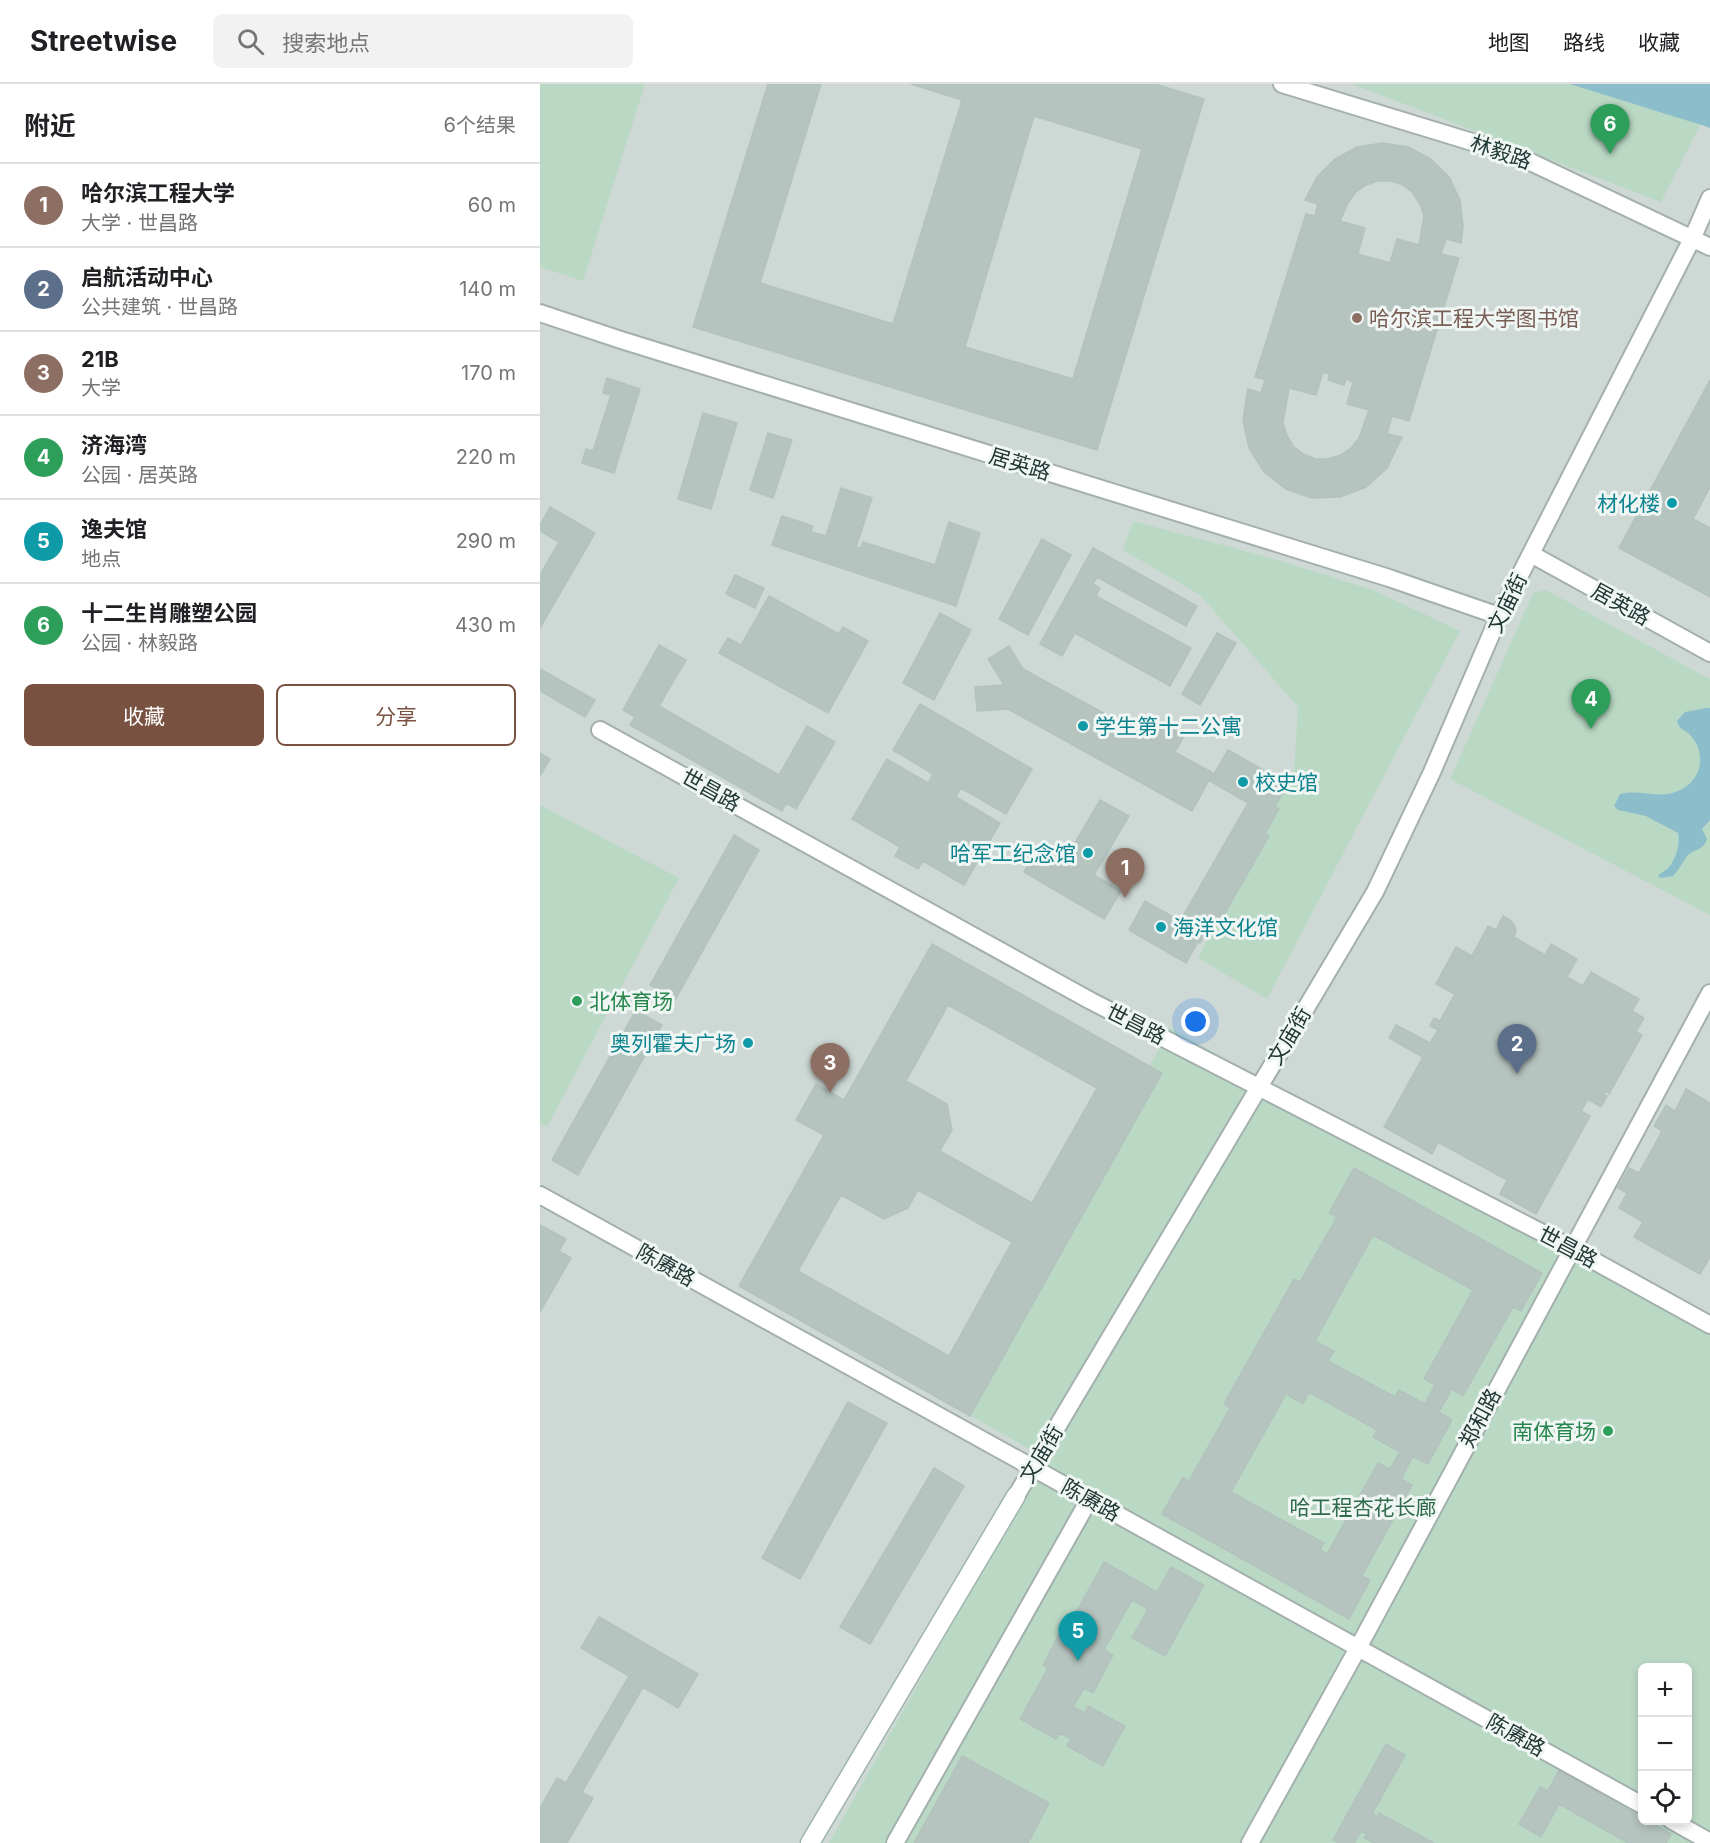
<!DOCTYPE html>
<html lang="zh">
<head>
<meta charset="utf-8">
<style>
  body { margin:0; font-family:Inter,"Noto Sans SC",sans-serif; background:#f2f2f2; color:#202124 }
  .controls { position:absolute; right:18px; bottom:18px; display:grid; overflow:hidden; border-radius:9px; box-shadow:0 3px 9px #0003 }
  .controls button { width:54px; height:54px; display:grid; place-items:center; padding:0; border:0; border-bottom:2px solid #e0e0e0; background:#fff; color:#202124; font:30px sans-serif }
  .you { position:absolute; left:656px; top:938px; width:21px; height:21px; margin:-15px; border:4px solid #fff; border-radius:50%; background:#1a73e8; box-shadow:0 0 0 9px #1a73e833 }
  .badge { display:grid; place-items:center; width:39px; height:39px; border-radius:50%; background:#795140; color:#fff; font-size:20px; font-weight:700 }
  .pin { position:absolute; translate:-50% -50px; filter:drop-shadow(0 2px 3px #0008) }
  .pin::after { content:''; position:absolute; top:32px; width:21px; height:18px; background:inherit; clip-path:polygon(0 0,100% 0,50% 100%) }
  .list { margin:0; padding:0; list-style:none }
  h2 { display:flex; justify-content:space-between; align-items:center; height:78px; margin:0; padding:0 24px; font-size:26px }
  h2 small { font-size:20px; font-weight:400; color:#757577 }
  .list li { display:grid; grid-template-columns:39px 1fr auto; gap:18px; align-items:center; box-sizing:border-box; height:84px; padding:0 24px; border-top:2px solid #e0e0e0 }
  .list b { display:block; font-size:22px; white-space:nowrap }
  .list p { margin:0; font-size:20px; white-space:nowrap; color:#757577 }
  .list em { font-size:20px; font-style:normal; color:#757577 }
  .actions { display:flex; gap:12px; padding:18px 24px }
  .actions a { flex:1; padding:14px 0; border:2px solid #795140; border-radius:9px; text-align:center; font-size:21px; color:#795140 }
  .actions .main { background:#795140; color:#fff }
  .icon { flex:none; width:33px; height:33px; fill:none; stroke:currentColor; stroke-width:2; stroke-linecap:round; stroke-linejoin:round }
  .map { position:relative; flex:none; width:1170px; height:1759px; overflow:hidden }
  header { display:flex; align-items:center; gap:36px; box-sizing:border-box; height:84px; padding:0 30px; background:#fff; border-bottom:2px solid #e0e0e0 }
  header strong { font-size:28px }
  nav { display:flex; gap:33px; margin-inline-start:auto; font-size:21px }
  .search { width:420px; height:54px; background:#f2f2f2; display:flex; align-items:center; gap:15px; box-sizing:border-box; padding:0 21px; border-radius:9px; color:#757577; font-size:22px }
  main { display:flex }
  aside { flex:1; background:#fff }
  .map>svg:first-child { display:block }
  .built { fill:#ced9d5; fill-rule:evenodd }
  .green { fill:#bad9c5; fill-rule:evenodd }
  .water { fill:#8cbdca }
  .building { fill:#b6c4bf; stroke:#b3c2bd; stroke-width:1.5; fill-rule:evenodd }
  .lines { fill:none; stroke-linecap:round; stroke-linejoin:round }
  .street-casing { stroke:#a3b0ad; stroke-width:20 }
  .secondary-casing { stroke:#a0b4ae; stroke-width:21 }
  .street { stroke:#fff; stroke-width:16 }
  .secondary { stroke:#fff; stroke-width:18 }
  .education-dot { fill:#8d6e63; stroke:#f0f6f4; stroke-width:2 }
  .culture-dot { fill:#0f9aa8; stroke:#f0f6f4; stroke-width:2 }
  .leisure-dot { fill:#2e9e5b; stroke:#f0f6f4; stroke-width:2 }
  .labels { text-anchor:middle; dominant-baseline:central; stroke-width:6; stroke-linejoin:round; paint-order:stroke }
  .street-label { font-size:21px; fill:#223834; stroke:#f0f6f4 }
  .education-label { font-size:21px; fill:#785e54; stroke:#f0f6f4; text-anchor:start }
  .culture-label { font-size:21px; fill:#0d838f; stroke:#f0f6f4; text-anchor:end }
  .leisure-label { font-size:21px; fill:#27864d; stroke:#f0f6f4; text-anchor:start }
  .park-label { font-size:21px; fill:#306b4b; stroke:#f0f6f4 }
</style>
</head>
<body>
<header>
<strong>Streetwise</strong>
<div class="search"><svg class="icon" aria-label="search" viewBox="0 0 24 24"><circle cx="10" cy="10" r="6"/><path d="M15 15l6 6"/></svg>搜索地点</div>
<nav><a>地图</a><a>路线</a><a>收藏</a></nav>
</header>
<main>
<aside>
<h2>附近<small>6个结果</small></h2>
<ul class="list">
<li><span class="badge" style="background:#8d6e63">1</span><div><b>哈尔滨工程大学</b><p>大学 · 世昌路</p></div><em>60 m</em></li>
<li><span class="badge" style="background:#5c6f8a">2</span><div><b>启航活动中心</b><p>公共建筑 · 世昌路</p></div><em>140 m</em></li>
<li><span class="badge" style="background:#8d6e63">3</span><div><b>21B</b><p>大学</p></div><em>170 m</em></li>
<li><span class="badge" style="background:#2e9e5b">4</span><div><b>济海湾</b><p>公园 · 居英路</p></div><em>220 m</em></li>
<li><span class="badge" style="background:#0f9aa8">5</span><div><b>逸夫馆</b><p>地点</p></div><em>290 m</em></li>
<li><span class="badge" style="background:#2e9e5b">6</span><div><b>十二生肖雕塑公园</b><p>公园 · 林毅路</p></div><em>430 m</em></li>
</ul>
<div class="actions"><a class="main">收藏</a><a>分享</a></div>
</aside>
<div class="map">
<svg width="1170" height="1759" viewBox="0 0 1170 1759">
  <rect width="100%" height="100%" fill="#e0e9e6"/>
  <path class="built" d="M 0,0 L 1170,0 L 1159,41 L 1170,44 L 1170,1759 L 0,1759 ZM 1102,1584 L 1148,1584 L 1148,1736 L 1102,1736 Z"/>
  <path class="green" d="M 0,0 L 105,0 L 43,197 L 0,183 Z
    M 812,0 L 1170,0 L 1170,22 L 1121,118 Z
    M 593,437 L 735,475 L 833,506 L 920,547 L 727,915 L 658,874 L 754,689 L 758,623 L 660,511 L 583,466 Z
    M 1006,506 L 1170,595 L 1170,831 L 910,695 L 993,509 Z
    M 0,721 L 139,794 L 7,1043 L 0,1039 Z
    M 631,944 L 1170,1248 L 1170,1759 L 289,1759 L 505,1374 L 417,1324 ZM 1102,1584 L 1148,1584 L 1148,1736 L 1102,1736 Z"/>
  <path class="water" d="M 1030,0 L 1170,0 L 1170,44 L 1158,40 Z
    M 1167,624 L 1170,624 L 1170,736 L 1162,745 L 1167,755 C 1163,767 1156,764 1148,771 C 1143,777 1139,786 1133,792 L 1121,794 L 1118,792 C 1120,789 1123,788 1126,786 C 1135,779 1141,759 1138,749 L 1106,732 L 1078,726 L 1074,722 L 1080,710 C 1104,704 1119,718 1144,704 C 1168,689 1164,655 1140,644 L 1137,637 L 1145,628 Z"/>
  <path class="building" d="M 228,0 L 281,0 L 220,199 L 353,240 L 422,16 L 371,0 L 615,0 L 664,15 L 557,366 L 153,243 ZM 494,32 L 602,65 L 533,295 L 425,263 Z
    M 843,59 L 868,63 L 891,75 L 909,93 L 920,116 L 923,142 L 921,159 L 906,155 L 901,170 L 919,174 L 869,337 L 852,332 L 847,350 L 862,353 L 847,384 L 826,403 L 800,413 L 772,414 L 746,405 L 724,388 L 709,364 L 703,337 L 707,310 L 708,305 L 721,309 L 725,296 L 715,293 L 766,130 L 775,132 L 778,120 L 765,116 L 777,93 L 795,75 L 817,63 ZM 838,97 L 851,97 L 863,101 L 873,109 L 880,120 L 884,132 L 879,161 L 857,155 L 850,179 L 818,170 L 825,144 L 800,137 L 808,119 L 815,109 L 826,101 ZM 783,288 L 790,290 L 788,296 L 804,301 L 806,295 L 813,298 L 807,320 L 829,326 L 819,354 L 811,364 L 801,371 L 788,375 L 776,375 L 763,370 L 753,362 L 747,351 L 743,339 L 749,304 L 776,311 Z
    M 67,294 L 100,305 L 74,389 L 42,379 L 46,365 L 53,367 L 71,311 L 63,309 Z
    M 1170,296 L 1170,403 L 1153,435 L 1170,444 L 1170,513 L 1079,464 Z
    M 163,329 L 197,339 L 171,425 L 138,415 Z
    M 228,349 L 252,356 L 233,414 L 210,406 Z
    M 301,404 L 332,414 L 316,463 L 321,464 L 323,458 L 395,481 L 409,438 L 440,449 L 416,522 L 232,461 L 242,432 L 273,442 L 271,448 L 286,452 Z
    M 10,423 L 55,449 L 0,544 L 0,491 L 19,458 L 0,447 L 0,441 Z
    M 502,455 L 531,471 L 488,551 L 459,535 Z
    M 553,464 L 657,522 L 646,542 L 557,493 L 553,500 L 560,504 L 556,512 L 651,564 L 630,602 L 535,549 L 522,572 L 500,560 Z
    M 195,491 L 224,504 L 215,524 L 186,510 Z
    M 229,512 L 299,550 L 303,543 L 328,557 L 288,629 L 179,569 L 188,554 L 201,561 Z
    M 400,529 L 431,546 L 394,616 L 363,599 Z
    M 677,549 L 696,559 L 660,621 L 642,610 Z
    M 119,561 L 146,576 L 119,622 L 239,691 L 267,642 L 295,658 L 256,725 L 246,719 L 242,727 L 90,641 L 95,633 L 83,626 Z
    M 469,562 L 483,585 L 673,689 L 652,727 L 468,625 L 437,627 L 435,603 L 464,601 L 448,575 Z
    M 0,585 L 55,616 L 45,633 L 0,607 Z
    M 380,620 L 492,685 L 466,730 L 421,704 L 416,713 L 460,739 L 424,801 L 383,777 L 378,785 L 355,772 L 360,763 L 312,735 L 347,675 L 388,699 L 393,690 L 353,666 Z
    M 623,640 L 644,652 L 635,668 L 614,657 Z
    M 688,666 L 748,700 L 735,723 L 739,725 L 725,750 L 729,752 L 682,834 L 676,831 L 660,859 L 658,858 L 646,879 L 589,846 L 605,817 L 640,837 L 708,719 L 670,697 Z
    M 0,669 L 10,675 L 0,692 Z
    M 560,716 L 589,732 L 554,791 L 581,807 L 564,835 L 484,788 L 499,762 L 525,776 Z
    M 194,751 L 219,766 L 135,916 L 110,901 Z
    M 963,832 L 970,836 L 975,842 L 976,847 L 974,853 L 1005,871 L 1011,860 L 1037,875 L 1027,893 L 1043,902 L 1051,888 L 1099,915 L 1092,927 L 1104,934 L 1096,948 L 1102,951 L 1069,1010 L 1065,1007 L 1063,1010 L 1067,1012 L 1061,1023 L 1048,1015 L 1041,1027 L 1050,1032 L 996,1130 L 960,1110 L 967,1096 L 898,1058 L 892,1070 L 844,1043 L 883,973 L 849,954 L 856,941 L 890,959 L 898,946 L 890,942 L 894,934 L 900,937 L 915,910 L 896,900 L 916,863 L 932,872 L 948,842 L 956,846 Z
    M 392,860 L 622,989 L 430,1332 L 199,1202 L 284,1051 L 256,1036 L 276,1000 L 304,1016 ZM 408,921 L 557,1004 L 492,1119 L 400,1067 L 412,1046 L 407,1020 L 366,997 ZM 378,1106 L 472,1158 L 409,1272 L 258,1187 L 301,1111 L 344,1135 L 368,1124 Z
    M 96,926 L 122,941 L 38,1091 L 12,1076 Z
    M 1146,1005 L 1170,1019 L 1170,1173 L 1160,1190 L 1094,1153 L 1103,1138 L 1079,1124 L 1087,1109 L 1078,1104 L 1089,1084 L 1099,1089 L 1122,1047 L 1114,1042 L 1126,1021 L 1135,1027 Z
    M 814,1084 L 1002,1189 L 981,1227 L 973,1223 L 923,1312 L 912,1305 L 899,1328 L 912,1336 L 888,1380 L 873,1372 L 861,1395 L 872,1401 L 822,1492 L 830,1496 L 809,1535 L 622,1430 L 643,1393 L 649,1397 L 690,1324 L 684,1320 L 754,1195 L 760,1198 L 797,1133 L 789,1129 ZM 833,1151 L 933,1206 L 884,1295 L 895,1301 L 885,1320 L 859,1306 L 855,1313 L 788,1277 L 794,1267 L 775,1257 ZM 769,1308 L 837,1346 L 833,1353 L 860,1368 L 850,1385 L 838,1379 L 787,1470 L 780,1466 L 784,1459 L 691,1408 L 746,1310 L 763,1320 Z
    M 0,1141 L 26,1155 L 19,1167 L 31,1174 L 0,1228 Z
    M 308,1318 L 347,1339 L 260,1495 L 222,1474 Z
    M 394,1384 L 424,1402 L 330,1560 L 300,1543 Z
    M 564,1478 L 617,1508 L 631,1483 L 664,1501 L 625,1572 L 592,1554 L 608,1525 L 592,1516 L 564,1566 L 573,1571 L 553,1609 L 544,1604 L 533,1623 L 545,1629 L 548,1622 L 585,1642 L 563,1682 L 527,1662 L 531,1655 L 520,1649 L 516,1655 L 480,1635 L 508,1584 L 503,1581 L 522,1545 L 526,1547 Z
    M 59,1533 L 158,1590 L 138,1624 L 103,1603 L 42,1708 L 53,1714 L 27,1759 L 0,1759 L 0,1724 L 17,1694 L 26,1699 L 89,1592 L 41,1564 Z
    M 846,1660 L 865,1671 L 832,1730 L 837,1733 L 839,1729 L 894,1759 L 834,1759 L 824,1754 L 827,1750 L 821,1747 L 814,1759 L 799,1759 L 793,1756 Z
    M 422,1672 L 509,1719 L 488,1759 L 374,1759 Z
    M 1019,1686 L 1102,1734 L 1102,1736 L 1107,1736 L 1131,1750 L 1126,1759 L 1088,1759 L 1019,1720 L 1001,1753 L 979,1740 L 1000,1703 L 1008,1707 Z"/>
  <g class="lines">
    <defs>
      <path id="street" d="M 742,0 L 978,72 L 1170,163
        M 0,229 L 81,256 L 849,494 L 959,532
        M 991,470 L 1170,569
        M 60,646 L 551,917 L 1020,1158 L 1170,1241
        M 0,1111 L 1102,1721
        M 476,1412 L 835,808 L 892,688 L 959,532 L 1153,153 L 1170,114
        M 1131,1736 L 1170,1758
        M 355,1759 L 549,1416
        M 710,1759 L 818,1564 L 1170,909"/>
      <path id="secondary" d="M 270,1759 L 476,1412"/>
    </defs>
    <use href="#street" class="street-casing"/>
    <use href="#secondary" class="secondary-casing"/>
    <use href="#street" class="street"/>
    <use href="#secondary" class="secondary"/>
  </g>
  <circle class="education-dot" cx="817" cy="234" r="6"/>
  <g class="culture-dot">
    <circle cx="1132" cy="419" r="6"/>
    <circle cx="543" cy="642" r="6"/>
    <circle cx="703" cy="698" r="6"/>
    <circle cx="548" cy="769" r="6"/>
    <circle cx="621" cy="843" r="6"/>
    <circle cx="208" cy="959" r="6"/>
  </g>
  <g class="leisure-dot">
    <circle cx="37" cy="917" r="6"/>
    <circle cx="1068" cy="1347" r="6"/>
  </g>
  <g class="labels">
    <g class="street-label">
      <text transform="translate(961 68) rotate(19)">林毅路</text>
      <text transform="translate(480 380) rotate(17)">居英路</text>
      <text transform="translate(967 519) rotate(-64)">文庙街</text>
      <text transform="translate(1081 520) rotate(29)">居英路</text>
      <text transform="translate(171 706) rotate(29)">世昌路</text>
      <text transform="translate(596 940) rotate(27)">世昌路</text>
      <text transform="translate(749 952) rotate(-59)">文庙街</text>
      <text transform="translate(1028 1163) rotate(28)">世昌路</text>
      <text transform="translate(126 1181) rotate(29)">陈赓路</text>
      <text transform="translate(940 1334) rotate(-62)">郑和路</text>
      <text transform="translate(501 1370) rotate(-59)">文庙街</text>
      <text transform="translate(551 1416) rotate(29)">陈赓路</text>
      <text transform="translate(976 1651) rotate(29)">陈赓路</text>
    </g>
    <g class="education-label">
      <text x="829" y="234">哈尔滨工程大学图书馆</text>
    </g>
    <g class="culture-label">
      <text x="1120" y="419">材化楼</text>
      <text x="555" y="642" text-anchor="start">学生第十二公寓</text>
      <text x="715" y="698" text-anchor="start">校史馆</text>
      <text x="536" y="769">哈军工纪念馆</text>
      <text x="633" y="843" text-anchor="start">海洋文化馆</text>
      <text x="196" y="959">奥列霍夫广场</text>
    </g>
    <g class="leisure-label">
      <text x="49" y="917">北体育场</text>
      <text x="1056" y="1347" text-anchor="end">南体育场</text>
    </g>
    <g class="park-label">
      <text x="823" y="1423">哈工程杏花长廊</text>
    </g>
  </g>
</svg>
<div class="controls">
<button>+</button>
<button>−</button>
<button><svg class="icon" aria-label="locate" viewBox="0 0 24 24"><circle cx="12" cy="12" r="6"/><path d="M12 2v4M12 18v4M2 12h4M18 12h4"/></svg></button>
</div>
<div class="you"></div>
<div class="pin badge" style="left:585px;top:814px;background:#8d6e63">1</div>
<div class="pin badge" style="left:977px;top:990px;background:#5c6f8a">2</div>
<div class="pin badge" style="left:290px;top:1009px;background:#8d6e63">3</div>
<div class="pin badge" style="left:1051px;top:645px;background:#2e9e5b">4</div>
<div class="pin badge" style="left:538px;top:1577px;background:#0f9aa8">5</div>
<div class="pin badge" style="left:1070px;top:70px;background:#2e9e5b">6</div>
</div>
</main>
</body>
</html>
